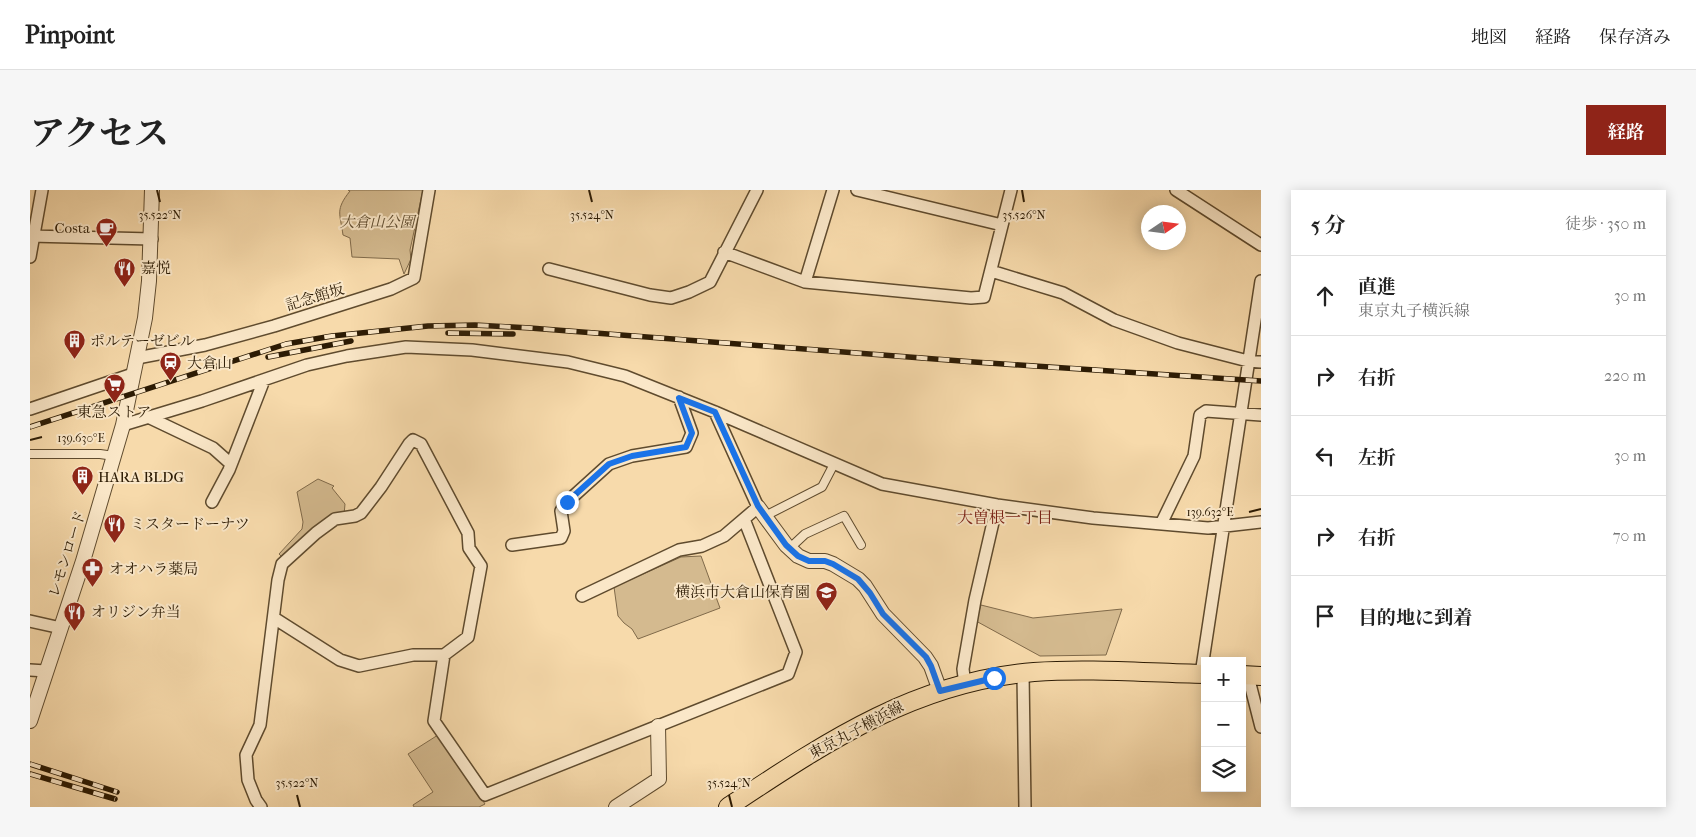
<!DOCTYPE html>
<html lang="ja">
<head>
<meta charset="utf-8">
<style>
  body { margin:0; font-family:"IM FELL French Canon","Noto Serif JP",serif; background:#f6f6f6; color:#222 }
  .controls { position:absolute; right:15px; bottom:15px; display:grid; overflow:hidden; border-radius:0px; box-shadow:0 2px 12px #0003 }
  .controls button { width:45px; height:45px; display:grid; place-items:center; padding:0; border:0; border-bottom:1px solid #e0e0e0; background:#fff; color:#222; font:25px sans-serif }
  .compass { position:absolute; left:1111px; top:15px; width:45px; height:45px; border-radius:50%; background:#fff; box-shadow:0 2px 12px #0003; rotate:77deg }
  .stop { position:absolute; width:15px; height:15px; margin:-11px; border:4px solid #1a73e8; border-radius:50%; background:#fff }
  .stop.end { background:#1a73e8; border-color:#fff; box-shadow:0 1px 5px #0008 }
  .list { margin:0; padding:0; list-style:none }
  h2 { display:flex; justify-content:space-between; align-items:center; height:65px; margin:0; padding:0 20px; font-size:21px }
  h2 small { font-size:16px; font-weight:400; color:#767676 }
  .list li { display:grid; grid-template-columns:32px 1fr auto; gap:15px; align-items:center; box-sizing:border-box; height:80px; padding:0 20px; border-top:1px solid #e0e0e0 }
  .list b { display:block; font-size:19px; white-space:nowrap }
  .list p { margin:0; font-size:16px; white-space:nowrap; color:#767676 }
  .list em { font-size:16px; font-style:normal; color:#767676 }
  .icon { flex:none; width:28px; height:28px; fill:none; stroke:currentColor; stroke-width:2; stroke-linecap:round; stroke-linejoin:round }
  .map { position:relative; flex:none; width:1231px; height:617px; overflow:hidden; border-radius:0px }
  header { display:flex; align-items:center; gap:30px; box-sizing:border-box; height:70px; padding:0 25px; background:#fff; border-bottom:1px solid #e0e0e0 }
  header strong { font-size:24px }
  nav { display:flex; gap:28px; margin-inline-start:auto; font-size:18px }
  .intro { display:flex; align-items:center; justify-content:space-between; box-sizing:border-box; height:120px; padding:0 30px }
  h1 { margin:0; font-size:35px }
  .button { padding:12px 22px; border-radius:0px; background:#8f2418; color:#fff; font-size:18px; font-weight:700 }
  main { display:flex; gap:30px; padding:0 30px }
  aside { flex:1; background:#fff; border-radius:0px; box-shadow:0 2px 12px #0003 }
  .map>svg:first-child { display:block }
  .green { fill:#d4ba8f; stroke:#806a4a }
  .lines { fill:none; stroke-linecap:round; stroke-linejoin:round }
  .pedestrian-casing { stroke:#5f4b2e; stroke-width:10 }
  .minor-casing { stroke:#5f4b2e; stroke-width:14 }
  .tertiary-casing { stroke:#5f4b2e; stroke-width:16 }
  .primary-casing { stroke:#2c1b04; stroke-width:20 }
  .pedestrian { stroke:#fae7c8; stroke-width:8 }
  .minor { stroke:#fae7c8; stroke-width:11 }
  .tertiary { stroke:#fae7c8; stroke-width:14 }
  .primary { stroke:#f7daab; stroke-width:18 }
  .rail-casing { stroke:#2c1b04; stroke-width:5.5 }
  .rail { stroke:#fae7c8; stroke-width:4; stroke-dasharray:11; stroke-linecap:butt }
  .route { stroke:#1a73e8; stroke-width:6 }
  .ticks { fill:none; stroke:#2c1b04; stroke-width:2 }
  .labels { text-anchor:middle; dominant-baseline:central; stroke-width:4; stroke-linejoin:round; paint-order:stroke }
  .park-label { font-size:15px; font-style:italic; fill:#5e4b2e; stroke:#fae7c8 }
  .poi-label { font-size:15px; fill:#2c1b04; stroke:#fae7c8; text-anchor:start }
  .street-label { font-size:15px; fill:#2c1b04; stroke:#fae7c8 }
  .neighbourhood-label { font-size:16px; fill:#7a1f14; stroke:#fae7c8 }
  .ticks-label { font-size:12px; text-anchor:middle; fill:#2c1b04; stroke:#fae7c8; stroke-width:4; stroke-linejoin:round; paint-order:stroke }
</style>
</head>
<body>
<header>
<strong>Pinpoint</strong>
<nav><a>地図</a><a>経路</a><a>保存済み</a></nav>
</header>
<div class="intro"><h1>アクセス</h1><a class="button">経路</a></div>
<main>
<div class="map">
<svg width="1231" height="617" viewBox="0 0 1231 617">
  <rect width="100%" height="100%" fill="#f7daab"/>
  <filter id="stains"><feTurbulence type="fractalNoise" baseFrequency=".004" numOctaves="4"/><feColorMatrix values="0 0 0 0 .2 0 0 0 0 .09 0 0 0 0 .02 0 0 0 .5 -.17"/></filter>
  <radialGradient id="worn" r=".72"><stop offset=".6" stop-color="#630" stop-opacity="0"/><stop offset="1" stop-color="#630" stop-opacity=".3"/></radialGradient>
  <path class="green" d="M 318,0 L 393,0 L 380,60 L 381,69 L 374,84 L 369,69 L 322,67 L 320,48 L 313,45 C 310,23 305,20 320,1 Z
    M 288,289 L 304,296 L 302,298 L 315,314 L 314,325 L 253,368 L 249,364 L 272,339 L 273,332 L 267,302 Z
    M 671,366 L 690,418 L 608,449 L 602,439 L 594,433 L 588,426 L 584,397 L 651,367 Z
    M 951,415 L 1003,428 L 1092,419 L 1076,465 L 1010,466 L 946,431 Z
    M 408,545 L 455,614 L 449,617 L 384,617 L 383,615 L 403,602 L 378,564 Z"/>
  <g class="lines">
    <defs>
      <path id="pedestrian" d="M 0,264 L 70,264 L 84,266
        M 735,326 L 792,297 L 804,274
        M 760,358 L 775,344 L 814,326 L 831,355"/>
      <path id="minor" d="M 827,0 L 972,35
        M 1146,0 L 1231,55
        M 0,46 L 122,49
        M 694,62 L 775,92 L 941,108 L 954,107 L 981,0
        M 0,67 L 12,0
        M 519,79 L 620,105 L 641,108 L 659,102 L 680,92 L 727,0
        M 961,81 L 1033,103 L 1084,130 L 1148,153 L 1218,171 L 1231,172
        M 775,92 L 803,0
        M 107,168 L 175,155 L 244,136 L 361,99 L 384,88 L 399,0
        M 0,219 L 103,184
        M 118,227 L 183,258 L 201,274
        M 93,235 L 172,211 L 277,175 L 317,166 L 376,157 L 442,160 L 538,172 L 595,186 L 685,222 L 852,294 L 967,315 L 1063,328 L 1178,338 L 1231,332
        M 182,312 L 199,280 L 234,190
        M 1131,334 L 1164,266 L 1170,225 L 1176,221 L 1231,225
        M 482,355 L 531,348 L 534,341 L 531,321 L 537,312 L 579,274 L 602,266 L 656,257 L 662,243 L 649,207
        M 552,406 L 649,360 L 672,356 L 694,346 L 728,317 L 685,222
        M 244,428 L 310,470 L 329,476 L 383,465 L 414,465
        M 0,431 L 31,438
        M 0,480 L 16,481
        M 993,484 L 995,617
        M 1171,484 L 1231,91
        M 1218,486 L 1231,537
        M 935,495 L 933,479 L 945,410 L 967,315
        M 231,617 L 226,610 L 218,590 L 216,565 L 230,535 L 248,390 L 252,374 L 286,343 L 305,329 L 325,326 L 331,323 L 351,297 L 379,254 L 383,250 L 391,254 L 438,343 L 439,358 L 451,376 L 438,447 L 414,465 L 404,531 L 455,605 L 758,484 L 766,462 L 714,329"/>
      <path id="tertiary" d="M 728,317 L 756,355 L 768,366 L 779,371 L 795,371 L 803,374 L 828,389 L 835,396 L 853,424 L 895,467 L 901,476 L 910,501
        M 0,531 L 53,371 L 93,235 L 115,128 L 119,91 L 122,0
        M 586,617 L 629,589 L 628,536"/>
      <path id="primary" d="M 1212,485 L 1231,486
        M 698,617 C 795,553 884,492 1004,482 C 1061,478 1118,483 1175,484"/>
    </defs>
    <use href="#pedestrian" class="pedestrian-casing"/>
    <use href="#minor" class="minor-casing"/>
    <use href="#tertiary" class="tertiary-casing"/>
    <use href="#primary" class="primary-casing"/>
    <use href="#pedestrian" class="pedestrian"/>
    <use href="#minor" class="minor"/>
    <use href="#tertiary" class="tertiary"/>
    <use href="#primary" class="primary"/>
    <defs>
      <path id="rail" d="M 418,143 L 483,144
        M 238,167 L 321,151
        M 0,237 L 256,154 L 302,146 L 398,136 L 445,135 L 500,138 L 944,172 L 1231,191
        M 0,574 L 87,602
        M 0,584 L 85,609"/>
    </defs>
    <use href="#rail" class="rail-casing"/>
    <use href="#rail" class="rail"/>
  </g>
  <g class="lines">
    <path class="route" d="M 537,312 L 579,274 L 602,266 L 656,257 L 662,243 L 649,208 L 685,222 L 728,316 L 756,355 L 768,366 L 779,371 L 795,371 L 803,374 L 828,389 L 840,403 L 853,424 L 896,467 L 901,476 L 910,501 L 964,488"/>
  </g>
  <path class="ticks" d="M 127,0 L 130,12M 559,0 L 562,12M 992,0 L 994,12M 0,250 L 12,247M 1219,322 L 1231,319M 267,605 L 270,617M 699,605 L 702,617"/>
  <defs>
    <symbol id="cafe-pin" viewBox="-11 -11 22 30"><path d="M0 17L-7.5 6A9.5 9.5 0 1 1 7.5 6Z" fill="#8f2418" stroke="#fae7c8"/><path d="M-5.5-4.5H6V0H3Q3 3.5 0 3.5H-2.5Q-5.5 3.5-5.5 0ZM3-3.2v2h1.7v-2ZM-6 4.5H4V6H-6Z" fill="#fff"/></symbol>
    <symbol id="restaurant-pin" viewBox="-11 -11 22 30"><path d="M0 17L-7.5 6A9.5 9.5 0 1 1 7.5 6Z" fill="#8f2418" stroke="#fae7c8"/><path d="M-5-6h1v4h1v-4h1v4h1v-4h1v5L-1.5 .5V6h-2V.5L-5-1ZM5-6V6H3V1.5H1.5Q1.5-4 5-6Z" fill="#fff"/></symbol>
    <symbol id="building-pin" viewBox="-11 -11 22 30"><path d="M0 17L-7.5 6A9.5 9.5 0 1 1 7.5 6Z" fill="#8f2418" stroke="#fae7c8"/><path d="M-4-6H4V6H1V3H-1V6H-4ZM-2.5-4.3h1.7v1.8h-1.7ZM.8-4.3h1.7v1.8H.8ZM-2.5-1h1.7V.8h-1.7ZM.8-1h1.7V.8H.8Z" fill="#fff"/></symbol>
    <symbol id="station-pin" viewBox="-11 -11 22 30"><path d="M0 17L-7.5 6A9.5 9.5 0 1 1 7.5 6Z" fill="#8f2418" stroke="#fae7c8"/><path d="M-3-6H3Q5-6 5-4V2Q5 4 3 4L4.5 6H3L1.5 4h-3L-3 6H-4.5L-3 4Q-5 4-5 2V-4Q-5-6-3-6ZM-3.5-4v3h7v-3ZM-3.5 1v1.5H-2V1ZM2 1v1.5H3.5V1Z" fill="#fff"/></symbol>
    <symbol id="supermarket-pin" viewBox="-11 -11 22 30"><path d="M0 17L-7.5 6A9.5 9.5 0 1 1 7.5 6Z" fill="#8f2418" stroke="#fae7c8"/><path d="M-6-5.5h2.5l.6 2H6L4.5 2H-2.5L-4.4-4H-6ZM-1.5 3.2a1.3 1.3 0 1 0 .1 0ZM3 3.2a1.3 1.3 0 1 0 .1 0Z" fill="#fff"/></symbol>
    <symbol id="pharmacy-pin" viewBox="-11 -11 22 30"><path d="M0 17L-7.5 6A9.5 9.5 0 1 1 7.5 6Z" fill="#8f2418" stroke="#fae7c8"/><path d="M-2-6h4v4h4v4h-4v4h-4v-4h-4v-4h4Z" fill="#fff"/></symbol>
    <symbol id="school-pin" viewBox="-11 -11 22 30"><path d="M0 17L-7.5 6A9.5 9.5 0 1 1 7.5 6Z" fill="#8f2418" stroke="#fae7c8"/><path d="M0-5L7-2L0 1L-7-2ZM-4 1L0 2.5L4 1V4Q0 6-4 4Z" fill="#fff"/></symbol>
  </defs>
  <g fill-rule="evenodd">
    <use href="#cafe-pin" x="64" y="26" width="25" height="34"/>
    <use href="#restaurant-pin" x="82" y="66" width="25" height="34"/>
    <use href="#building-pin" x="32" y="138" width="25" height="34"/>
    <use href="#station-pin" x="128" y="160" width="25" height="34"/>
    <use href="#supermarket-pin" x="72" y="182" width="25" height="34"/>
    <use href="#building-pin" x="40" y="274" width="25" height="34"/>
    <use href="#restaurant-pin" x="72" y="322" width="25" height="34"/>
    <use href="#pharmacy-pin" x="50" y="366" width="25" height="34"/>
    <use href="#school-pin" x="784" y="390" width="25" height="34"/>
    <use href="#restaurant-pin" x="32" y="410" width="25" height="34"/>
  </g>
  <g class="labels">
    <g class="park-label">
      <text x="347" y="32">大倉山公園</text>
    </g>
    <g class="poi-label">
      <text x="60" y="38" text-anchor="end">Costa</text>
      <text x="111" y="78">嘉悦</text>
      <text x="60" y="151">ポルテーゼビル</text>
      <text x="157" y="173">大倉山</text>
      <text x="84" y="222" text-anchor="middle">東急ストア</text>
      <text x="68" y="287">HARA BLDG</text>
      <text x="100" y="334">ミスタードーナツ</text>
      <text x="79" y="379">オオハラ薬局</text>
      <text x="780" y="402" text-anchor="end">横浜市大倉山保育園</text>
      <text x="61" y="422">オリジン弁当</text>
    </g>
    <g class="street-label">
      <text transform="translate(285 107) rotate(-17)">記念館坂</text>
      <text transform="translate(37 364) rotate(-72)">レモンロード</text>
      <text transform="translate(826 540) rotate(-28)">東京丸子横浜線</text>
    </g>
    <g class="neighbourhood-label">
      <text x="975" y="327">大曽根一丁目</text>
    </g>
  </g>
  <g class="ticks-label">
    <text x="130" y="29">35.522°N</text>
    <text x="562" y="29">35.524°N</text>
    <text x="994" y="29">35.526°N</text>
    <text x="51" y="252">139.630°E</text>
    <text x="1180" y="326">139.632°E</text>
    <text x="267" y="597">35.522°N</text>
    <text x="699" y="597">35.524°N</text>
  </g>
  <rect width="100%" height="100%" filter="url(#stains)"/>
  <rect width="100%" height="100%" fill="url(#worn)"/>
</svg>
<div class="controls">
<button>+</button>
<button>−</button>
<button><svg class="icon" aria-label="layers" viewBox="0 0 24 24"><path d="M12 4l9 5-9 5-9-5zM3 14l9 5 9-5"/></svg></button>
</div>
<svg class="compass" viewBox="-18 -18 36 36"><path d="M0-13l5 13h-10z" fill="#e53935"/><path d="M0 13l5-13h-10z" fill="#767676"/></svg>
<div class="stop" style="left:964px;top:488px"></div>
<div class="stop end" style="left:537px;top:312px"></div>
</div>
<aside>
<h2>5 分<small>徒歩 · 350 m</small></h2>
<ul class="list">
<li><svg class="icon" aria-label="ahead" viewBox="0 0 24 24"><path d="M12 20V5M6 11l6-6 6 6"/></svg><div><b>直進</b><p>東京丸子横浜線</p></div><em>30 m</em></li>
<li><svg class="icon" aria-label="right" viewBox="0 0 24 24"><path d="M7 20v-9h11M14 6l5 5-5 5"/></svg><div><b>右折</b></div><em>220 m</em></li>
<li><svg class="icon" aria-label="left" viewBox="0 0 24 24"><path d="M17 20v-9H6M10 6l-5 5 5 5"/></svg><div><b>左折</b></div><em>30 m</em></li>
<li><svg class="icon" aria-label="right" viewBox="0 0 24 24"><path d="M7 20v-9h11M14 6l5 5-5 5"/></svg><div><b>右折</b></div><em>70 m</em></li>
<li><svg class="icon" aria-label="arrive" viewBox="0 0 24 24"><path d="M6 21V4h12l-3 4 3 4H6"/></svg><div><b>目的地に到着</b></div></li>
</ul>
</aside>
</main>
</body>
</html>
